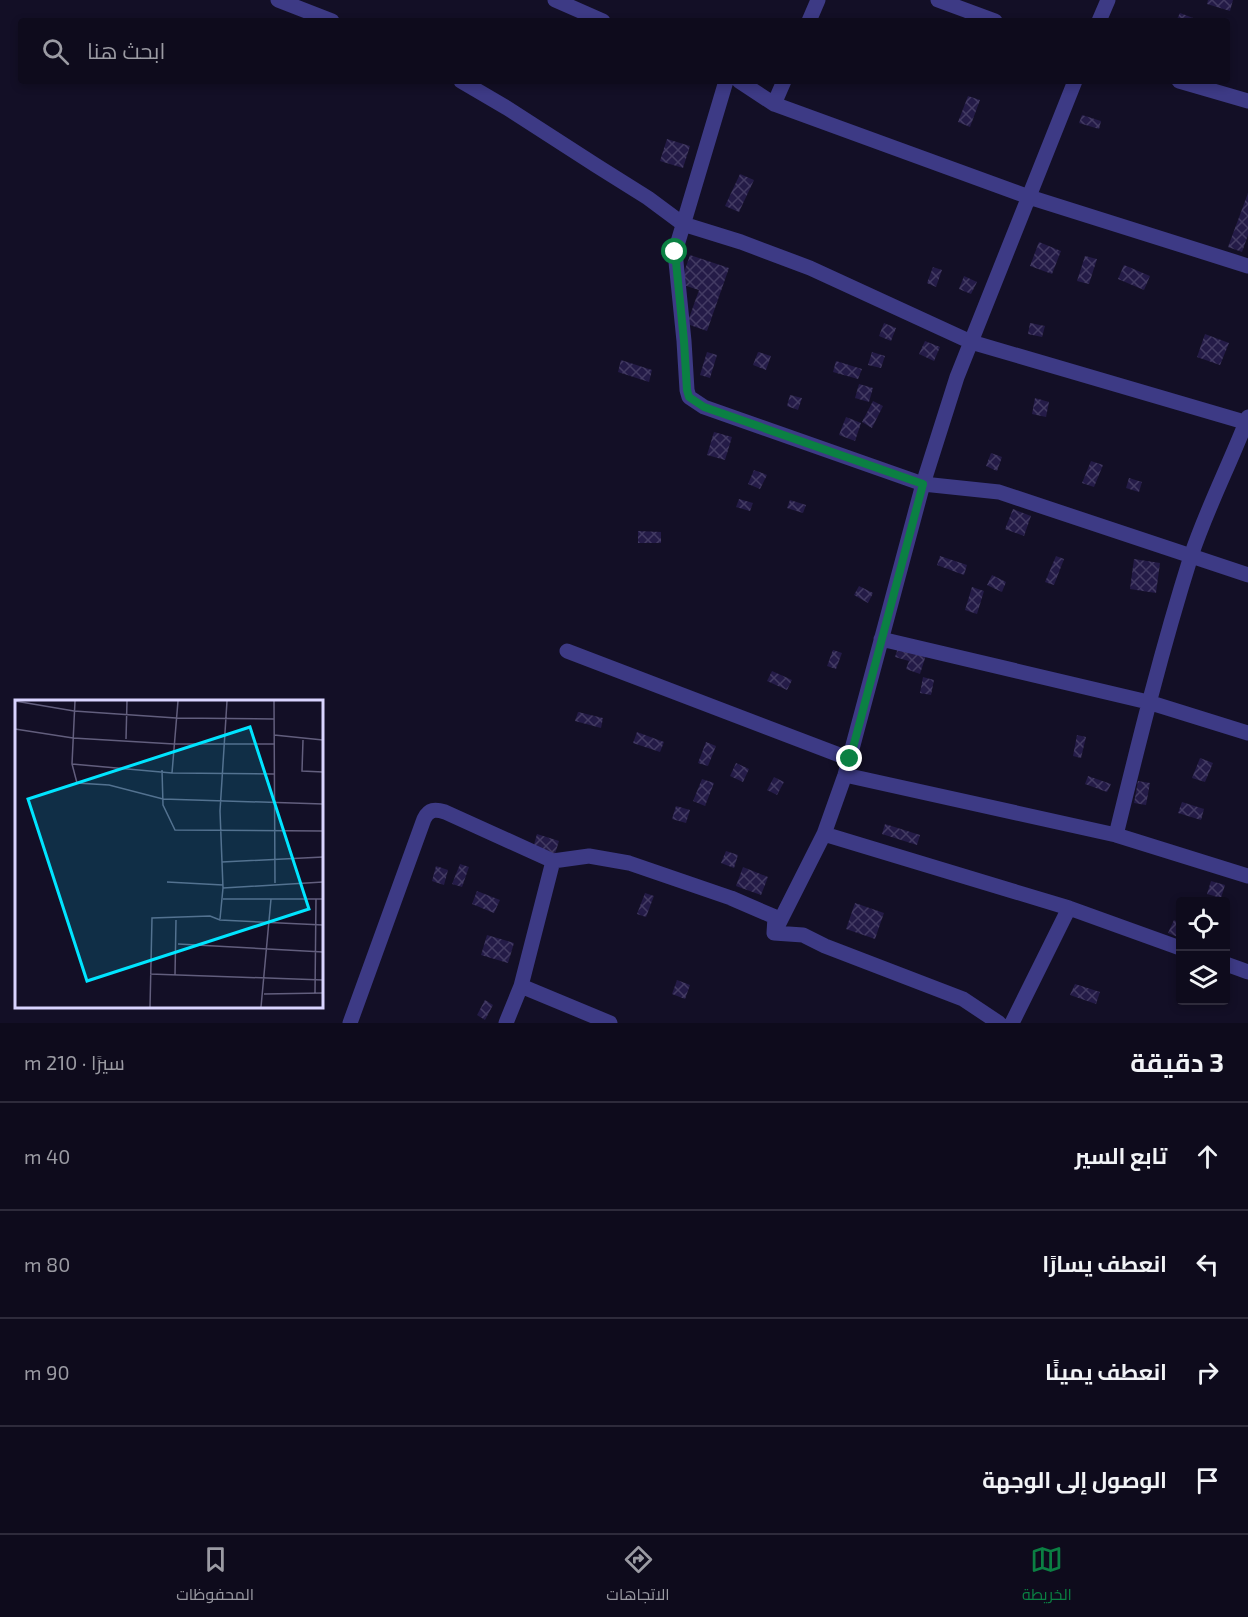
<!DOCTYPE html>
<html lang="ar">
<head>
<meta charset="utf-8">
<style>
  body { margin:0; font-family:"Exo 2",Cairo,sans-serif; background:#1c1929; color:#f1f3f6; direction:rtl }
  .controls { position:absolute; right:18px; bottom:18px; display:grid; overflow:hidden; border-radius:6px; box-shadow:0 3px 9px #0003 }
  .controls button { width:54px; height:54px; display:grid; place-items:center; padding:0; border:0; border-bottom:2px solid #2e2b3b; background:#0e0b1c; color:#f1f3f6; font:30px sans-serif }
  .stop { position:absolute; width:18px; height:18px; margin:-14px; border:4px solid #0b8043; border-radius:50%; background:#fff }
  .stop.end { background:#0b8043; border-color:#fff; box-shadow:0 2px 6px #0008 }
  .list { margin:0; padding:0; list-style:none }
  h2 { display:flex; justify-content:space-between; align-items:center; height:78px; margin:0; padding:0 24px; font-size:26px }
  h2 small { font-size:20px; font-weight:400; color:#9b9ba3 }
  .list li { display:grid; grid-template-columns:39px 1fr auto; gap:18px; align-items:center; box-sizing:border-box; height:108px; padding:0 24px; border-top:2px solid #2e2b3b }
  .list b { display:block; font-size:22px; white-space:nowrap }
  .list em { font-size:20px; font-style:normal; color:#9b9ba3 }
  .icon { flex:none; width:33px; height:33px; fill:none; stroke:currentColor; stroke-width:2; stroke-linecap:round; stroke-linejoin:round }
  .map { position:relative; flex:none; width:1248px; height:1023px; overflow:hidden; direction:ltr }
  .search { position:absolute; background:#0e0b1c; box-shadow:0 3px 9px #0003; left:18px; right:18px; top:18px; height:66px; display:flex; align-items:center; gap:15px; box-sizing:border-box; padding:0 21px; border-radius:6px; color:#9b9ba3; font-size:22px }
  .sheet { height:510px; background:#0e0b1c }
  nav { display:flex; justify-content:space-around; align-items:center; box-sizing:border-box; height:84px; border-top:2px solid #2e2b3b; background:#0e0b1c; font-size:16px; color:#9b9ba3 }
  nav a { display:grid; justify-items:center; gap:3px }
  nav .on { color:#0b8043 }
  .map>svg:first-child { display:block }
  .building { fill:url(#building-cross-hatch) }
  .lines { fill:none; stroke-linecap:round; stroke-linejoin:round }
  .minor { stroke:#3d3a85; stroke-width:15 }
  .route { stroke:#0b8043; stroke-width:8 }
  .inset-road { fill:none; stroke:#625e7d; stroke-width:1.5 }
  .view { fill:#00e5ff; fill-opacity:0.15; stroke:#00e5ff; stroke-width:3 }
  .inset-edge { fill:none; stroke:#d9d4ff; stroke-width:3 }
</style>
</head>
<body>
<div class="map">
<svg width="1248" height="1023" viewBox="0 0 1248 1023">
  <defs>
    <pattern id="building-cross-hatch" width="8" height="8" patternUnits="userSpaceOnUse" patternTransform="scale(1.5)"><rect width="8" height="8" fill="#241b47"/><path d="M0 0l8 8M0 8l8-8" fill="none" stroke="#433b63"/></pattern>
  </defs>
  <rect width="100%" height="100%" fill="#130f26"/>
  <path class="building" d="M 1208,0 L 1233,0 L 1230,11 L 1207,4 Z
    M 1180,13 L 1201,21 L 1176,21 Z
    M 968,96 L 980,100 L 970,127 L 958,122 Z
    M 1082,115 L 1101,121 L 1099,129 L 1079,123 Z
    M 667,139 L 690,146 L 683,168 L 660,161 Z
    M 740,174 L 754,180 L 739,212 L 725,206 Z
    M 1248,193 L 1248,235 L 1242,252 L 1228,247 Z
    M 1039,242 L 1061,251 L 1052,274 L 1030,266 Z
    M 690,255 L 729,268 L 707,331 L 687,324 L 699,290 L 680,284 Z
    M 1085,256 L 1097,259 L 1089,284 L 1077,281 Z
    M 1124,265 L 1150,276 L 1144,290 L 1118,279 Z
    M 933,267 L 942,270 L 936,287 L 927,283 Z
    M 964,276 L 977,282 L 971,294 L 959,289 Z
    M 884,323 L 896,328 L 891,341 L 879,336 Z
    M 1030,323 L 1045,326 L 1042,337 L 1028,334 Z
    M 1205,334 L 1229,343 L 1220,365 L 1197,357 Z
    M 925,341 L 940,347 L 934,361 L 919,354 Z
    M 707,352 L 717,355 L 710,378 L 700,375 Z
    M 758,352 L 771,356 L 766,370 L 753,365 Z
    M 872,352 L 885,356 L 881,368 L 868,365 Z
    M 621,360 L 652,370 L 649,382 L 618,372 Z
    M 836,361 L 862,369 L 858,379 L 833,372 Z
    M 859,384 L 873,388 L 869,402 L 855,398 Z
    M 790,395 L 802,398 L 798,410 L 787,406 Z
    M 1035,398 L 1049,402 L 1046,417 L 1032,414 Z
    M 873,401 L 883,406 L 872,428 L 862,422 Z
    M 846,417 L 861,423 L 855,441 L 839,435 Z
    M 714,432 L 732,437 L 725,460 L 707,455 Z
    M 991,453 L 1002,457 L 997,471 L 986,466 Z
    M 1091,461 L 1103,465 L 1094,487 L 1082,483 Z
    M 754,470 L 767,475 L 760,489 L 748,484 Z
    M 1129,478 L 1142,482 L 1139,492 L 1126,488 Z
    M 739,499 L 753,503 L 750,511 L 736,507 Z
    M 790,500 L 806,505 L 803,513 L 787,508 Z
    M 1013,509 L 1031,516 L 1024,536 L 1005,529 Z
    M 638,531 L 661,532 L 661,543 L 638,543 Z
    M 940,556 L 967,565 L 964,575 L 937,565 Z
    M 1056,556 L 1064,559 L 1054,585 L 1045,582 Z
    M 1134,559 L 1160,563 L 1156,593 L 1130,589 Z
    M 992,575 L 1006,582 L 1002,592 L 987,585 Z
    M 859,586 L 873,593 L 868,603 L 854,595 Z
    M 972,587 L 984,591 L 977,614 L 965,610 Z
    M 899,645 L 926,655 L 920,674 L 906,669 L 909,661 L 895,657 Z
    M 833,650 L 842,653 L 836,669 L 827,666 Z
    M 772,671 L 792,680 L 787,690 L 767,681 Z
    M 923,677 L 934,680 L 931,695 L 920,693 Z
    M 578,712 L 603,718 L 601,728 L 575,721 Z
    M 637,732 L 664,742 L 660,752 L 633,743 Z
    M 1077,735 L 1086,737 L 1081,758 L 1073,756 Z
    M 706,742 L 716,746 L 708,766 L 698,763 Z
    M 1200,758 L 1213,763 L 1205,782 L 1192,778 Z
    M 736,763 L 749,769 L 743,782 L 730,776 Z
    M 1088,776 L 1111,784 L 1107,792 L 1085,784 Z
    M 774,777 L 784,782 L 777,795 L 767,790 Z
    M 702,779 L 714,783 L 705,806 L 693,801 Z
    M 1138,781 L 1150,783 L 1146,805 L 1134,803 Z
    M 1182,802 L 1204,809 L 1201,820 L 1178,813 Z
    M 676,806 L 690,810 L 686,823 L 672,819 Z
    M 885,824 L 920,835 L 917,845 L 882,834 Z
    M 537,834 L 559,841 L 555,854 L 533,848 Z
    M 726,851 L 738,855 L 734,868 L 721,863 Z
    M 460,864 L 469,867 L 462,887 L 452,884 Z
    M 436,866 L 448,870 L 444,885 L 432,881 Z
    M 743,867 L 768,877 L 761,895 L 736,886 Z
    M 1211,881 L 1225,885 L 1221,898 L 1207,894 Z
    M 477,891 L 500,900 L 494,913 L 472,904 Z
    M 645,893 L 654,896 L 646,917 L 637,914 Z
    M 855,903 L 884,913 L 875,939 L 846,929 Z
    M 1174,920 L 1180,923 L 1180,938 L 1168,933 Z
    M 487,935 L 514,943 L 508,963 L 481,955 Z
    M 677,980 L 690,985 L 685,999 L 672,994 Z
    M 1075,984 L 1100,992 L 1096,1004 L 1070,995 Z
    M 485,1000 L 493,1005 L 485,1020 L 477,1015 Z"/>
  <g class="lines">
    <path class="minor" d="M 278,0 L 332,21
      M 555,0 L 603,21
      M 938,0 L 995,21
      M 809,21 L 818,0
      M 1099,21 L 1108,0
      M 461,81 L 507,108 L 597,166 L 648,198 L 683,224 L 741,242 L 810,268 L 971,342 L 1248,423
      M 726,81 L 675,252 L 684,341 L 687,390 L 689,397 L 704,407 L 923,484 L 999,492 L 1248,575
      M 739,81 L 774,104 L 1029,197 L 1248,266
      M 1179,81 L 1248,101
      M 774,104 L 784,81
      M 881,639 L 1148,702 L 1248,733
      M 567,651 L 850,759
      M 845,775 L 1116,835 L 1248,876
      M 824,834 L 1069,908 L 1180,948
      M 1116,835 C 1139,741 1162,648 1191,556 C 1207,508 1230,464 1248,417
      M 774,933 L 824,834 L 845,775 L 923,484 L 957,377 L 1075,81
      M 1226,964 L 1248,972
      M 521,986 L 610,1023
      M 350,1023 L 424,819 C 429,809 435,809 445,812 L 553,861 L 589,856 L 629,863 L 731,898 L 775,917 L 774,933 L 803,935 L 825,946 L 963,999 L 999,1023
      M 506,1023 L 521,986 L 553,861
      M 1012,1023 L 1069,908"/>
  </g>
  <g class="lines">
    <path class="route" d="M 675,252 L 684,341 L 687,390 L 689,397 L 704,407 L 923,484 L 850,759"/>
  </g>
  <g transform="translate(15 700)">
    <rect width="308" height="308" fill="#130f26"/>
    <path class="inset-road" d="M 0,1 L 59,11 L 161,18 L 259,19M 60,1 L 57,64 L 62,83 L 94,85 L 148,99 L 308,104M 259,1 L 260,183M 0,29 L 58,38 L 159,44 L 259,44M 259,35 L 308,40M 111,39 L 112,1M 288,40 L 287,71 L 308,72M 57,64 L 157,73 L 259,74M 147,70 L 148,105 L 160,130 L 308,131M 157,73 L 163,1M 207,162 L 308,157M 152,182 L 208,185M 208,188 L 308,182M 208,199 L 308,199M 205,219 L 208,188 L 205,111 L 212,1M 163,244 L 308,252M 135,274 L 308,280M 160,275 L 161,220M 300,293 L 301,199M 249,294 L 308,293M 135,307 L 137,218 L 195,216 L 205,220 L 308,225M 246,307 L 256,199"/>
    <path class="view" d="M 235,27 L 294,209 L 72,281 L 13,99 Z"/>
    <rect width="308" height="308" class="inset-edge"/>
  </g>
</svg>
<div class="controls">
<button><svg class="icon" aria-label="locate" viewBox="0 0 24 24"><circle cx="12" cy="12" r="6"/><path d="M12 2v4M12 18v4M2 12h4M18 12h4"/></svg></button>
<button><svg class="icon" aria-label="layers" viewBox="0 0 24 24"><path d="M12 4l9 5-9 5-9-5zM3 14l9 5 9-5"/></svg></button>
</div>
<div class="stop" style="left:675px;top:252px"></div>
<div class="stop end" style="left:850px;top:759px"></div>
<div class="search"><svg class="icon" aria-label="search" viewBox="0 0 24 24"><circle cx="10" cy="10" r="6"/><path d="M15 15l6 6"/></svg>ابحث هنا</div>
</div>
<section class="sheet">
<h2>3 دقيقة<small>سيرًا · 210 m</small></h2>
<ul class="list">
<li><svg class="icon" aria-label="ahead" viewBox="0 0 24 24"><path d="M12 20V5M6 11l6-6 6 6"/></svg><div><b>تابع السير</b></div><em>40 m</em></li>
<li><svg class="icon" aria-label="left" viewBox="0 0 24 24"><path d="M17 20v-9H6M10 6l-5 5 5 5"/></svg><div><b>انعطف يسارًا</b></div><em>80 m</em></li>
<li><svg class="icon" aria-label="right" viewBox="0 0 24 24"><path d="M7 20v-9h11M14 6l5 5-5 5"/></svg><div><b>انعطف يمينًا</b></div><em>90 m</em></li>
<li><svg class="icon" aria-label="arrive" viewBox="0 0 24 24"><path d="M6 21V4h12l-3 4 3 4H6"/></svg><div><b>الوصول إلى الوجهة</b></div></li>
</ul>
</section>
<nav>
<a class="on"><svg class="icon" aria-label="map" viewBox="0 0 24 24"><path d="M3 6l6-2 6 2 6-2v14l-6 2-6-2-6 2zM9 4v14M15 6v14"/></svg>الخريطة</a>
<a><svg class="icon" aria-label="directions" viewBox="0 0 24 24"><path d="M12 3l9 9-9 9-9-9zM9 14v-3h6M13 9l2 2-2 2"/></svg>الاتجاهات</a>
<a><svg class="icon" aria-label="saved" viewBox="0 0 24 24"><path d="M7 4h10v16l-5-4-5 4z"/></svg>المحفوظات</a>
</nav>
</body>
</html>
